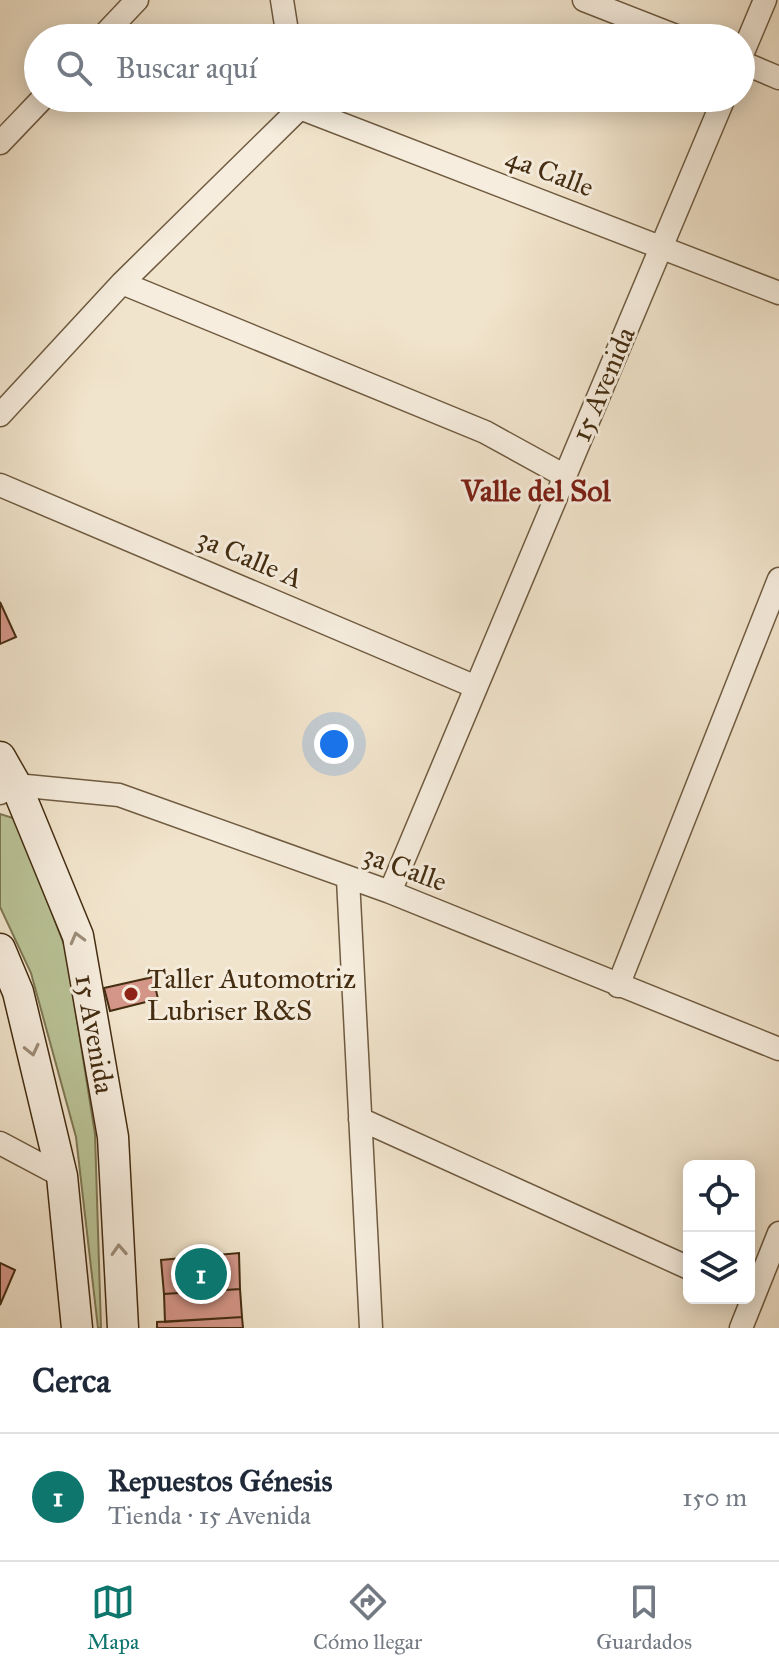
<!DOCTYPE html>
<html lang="es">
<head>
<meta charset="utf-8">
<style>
  body { margin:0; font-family:"IM FELL Great Primer",serif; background:#f6f6f7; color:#1f2937 }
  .controls { position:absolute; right:24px; bottom:24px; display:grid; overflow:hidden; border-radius:12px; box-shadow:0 4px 20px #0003 }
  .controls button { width:72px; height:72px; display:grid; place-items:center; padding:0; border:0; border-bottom:2px solid #e0e1e3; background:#fff; color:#1f2937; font:40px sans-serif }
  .you { position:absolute; left:334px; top:744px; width:28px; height:28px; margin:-20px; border:6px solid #fff; border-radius:50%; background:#1a73e8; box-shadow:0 0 0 12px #1a73e833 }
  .badge { display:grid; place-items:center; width:52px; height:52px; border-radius:50%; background:#0f766e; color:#fff; font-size:26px; font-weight:700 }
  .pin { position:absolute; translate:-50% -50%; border:4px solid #fff; box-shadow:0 2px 8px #0006 }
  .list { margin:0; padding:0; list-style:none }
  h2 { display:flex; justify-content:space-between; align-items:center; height:104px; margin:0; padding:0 32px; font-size:34px }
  h2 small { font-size:26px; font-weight:400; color:#747a83 }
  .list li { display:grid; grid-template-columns:52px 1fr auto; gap:24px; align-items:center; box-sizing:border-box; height:128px; padding:0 32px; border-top:2px solid #e0e1e3 }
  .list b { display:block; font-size:30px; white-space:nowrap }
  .list p { margin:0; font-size:26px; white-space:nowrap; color:#747a83 }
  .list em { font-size:26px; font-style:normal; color:#747a83 }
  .icon { flex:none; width:44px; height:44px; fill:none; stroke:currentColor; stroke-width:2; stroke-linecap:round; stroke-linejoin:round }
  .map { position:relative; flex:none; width:779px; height:1328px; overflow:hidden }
  .search { position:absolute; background:#fff; box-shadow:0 4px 20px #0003; left:24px; right:24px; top:24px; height:88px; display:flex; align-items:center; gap:20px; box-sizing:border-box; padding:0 28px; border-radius:44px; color:#747a83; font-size:30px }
  .sheet { height:232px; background:#fff }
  nav { display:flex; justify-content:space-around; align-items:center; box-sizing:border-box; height:112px; border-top:2px solid #e0e1e3; background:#fff; font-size:22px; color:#747a83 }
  nav a { display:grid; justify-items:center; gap:4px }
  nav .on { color:#0f766e }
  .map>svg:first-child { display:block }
  .green { fill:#bac498; stroke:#7f7854; stroke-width:2 }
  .building { fill:#d49688; stroke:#442d11; stroke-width:2 }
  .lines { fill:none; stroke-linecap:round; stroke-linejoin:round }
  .street-casing { stroke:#6f5b40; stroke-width:25 }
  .secondary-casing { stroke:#442d11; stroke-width:33 }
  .street { stroke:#f6edde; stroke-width:22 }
  .secondary { stroke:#f6edde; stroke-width:30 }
  .oneway { stroke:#9d8d78 }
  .poi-dot { fill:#8f2418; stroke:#f6edde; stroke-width:3 }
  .labels { text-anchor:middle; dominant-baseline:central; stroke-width:6; stroke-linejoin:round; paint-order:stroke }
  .street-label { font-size:28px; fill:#442d11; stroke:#f6edde }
  .poi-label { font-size:28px; fill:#442d11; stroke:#f6edde; text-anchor:start }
  .neighbourhood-label { font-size:30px; font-weight:bold; fill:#7a1f14; stroke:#f6edde }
</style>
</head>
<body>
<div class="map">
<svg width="779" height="1328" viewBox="0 0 779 1328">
  <rect width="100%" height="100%" fill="#f1e4cc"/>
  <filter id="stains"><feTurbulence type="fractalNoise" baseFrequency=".0025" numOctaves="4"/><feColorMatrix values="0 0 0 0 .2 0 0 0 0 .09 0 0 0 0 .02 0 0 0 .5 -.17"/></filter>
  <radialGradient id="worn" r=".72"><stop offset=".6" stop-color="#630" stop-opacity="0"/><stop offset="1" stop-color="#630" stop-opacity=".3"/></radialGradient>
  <path class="green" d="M 0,814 L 16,819 L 66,950 L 95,1134 L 101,1328 L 98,1328 L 76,1137 L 31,973 L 0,907 Z"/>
  <path class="building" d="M 0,602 L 16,637 L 0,644 Z
    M 153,977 L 158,999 L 110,1011 L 104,988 Z
    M 239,1253 L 240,1289 L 164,1294 L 161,1260 Z
    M 0,1263 L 15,1270 L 0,1305 Z
    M 240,1289 L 242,1317 L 165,1322 L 164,1294 Z
    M 242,1317 L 243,1328 L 157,1328 L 157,1322 Z"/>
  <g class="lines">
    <defs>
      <path id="street" d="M 282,0 L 288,38
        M 584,0 L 681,38
        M 101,38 L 137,0
        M 741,57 L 765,0
        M 741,62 L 779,78
        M 300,108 L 779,293
        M 0,143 L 43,98
        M 122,283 L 485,432 L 565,476
        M 0,415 L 122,283 L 300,108
        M 0,485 L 476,687
        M 0,793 L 16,785 L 119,795 L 390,892 L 779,1049
        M 348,879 L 371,1328
        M 390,892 L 724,98
        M 618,986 L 779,579
        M 360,1119 L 689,1268
        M 0,1143 L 62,1176
        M 741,1328 L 779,1233"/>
      <path id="secondary" d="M 0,757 L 16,785 L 78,936 L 113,1137 L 123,1328
        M 0,949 L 18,992 L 62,1176 L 77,1328"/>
    </defs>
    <use href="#street" class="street-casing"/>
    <use href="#secondary" class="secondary-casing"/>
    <use href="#street" class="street"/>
    <use href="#secondary" class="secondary"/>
  </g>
  <defs><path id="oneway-chevron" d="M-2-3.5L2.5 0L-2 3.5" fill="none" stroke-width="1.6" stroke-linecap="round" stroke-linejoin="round" transform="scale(2)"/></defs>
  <g class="oneway">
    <use href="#oneway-chevron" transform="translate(77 938) rotate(-105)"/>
    <use href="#oneway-chevron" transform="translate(32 1050) rotate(77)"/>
    <use href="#oneway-chevron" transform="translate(119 1250) rotate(-93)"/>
  </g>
  <circle class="poi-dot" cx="131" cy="994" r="8"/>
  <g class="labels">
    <g class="street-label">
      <text transform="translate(550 172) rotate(21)">4a Calle</text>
      <text transform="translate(603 384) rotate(-67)">15 Avenida</text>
      <text transform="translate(250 558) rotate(23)">3a Calle A</text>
      <text transform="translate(405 868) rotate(20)">3a Calle</text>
      <text transform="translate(95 1034) rotate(80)">15 Avenida</text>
    </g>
    <g class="poi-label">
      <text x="147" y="978">Taller Automotriz<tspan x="147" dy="32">Lubriser R&amp;S</tspan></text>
    </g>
    <g class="neighbourhood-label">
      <text x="536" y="491">Valle del Sol</text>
    </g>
  </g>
  <rect width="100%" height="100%" filter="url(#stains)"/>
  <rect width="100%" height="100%" fill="url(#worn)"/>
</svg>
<div class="controls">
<button><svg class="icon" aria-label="locate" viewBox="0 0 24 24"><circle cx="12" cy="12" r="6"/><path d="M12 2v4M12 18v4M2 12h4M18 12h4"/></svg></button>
<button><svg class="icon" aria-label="layers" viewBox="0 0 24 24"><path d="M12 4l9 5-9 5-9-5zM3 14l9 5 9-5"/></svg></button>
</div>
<div class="you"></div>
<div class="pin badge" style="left:201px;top:1274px">1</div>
<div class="search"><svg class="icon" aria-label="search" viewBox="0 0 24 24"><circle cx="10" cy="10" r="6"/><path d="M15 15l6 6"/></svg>Buscar aquí</div>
</div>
<section class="sheet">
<h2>Cerca<small></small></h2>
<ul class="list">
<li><span class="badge">1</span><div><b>Repuestos Génesis</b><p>Tienda · 15 Avenida</p></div><em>150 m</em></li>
</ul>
</section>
<nav>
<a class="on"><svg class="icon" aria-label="map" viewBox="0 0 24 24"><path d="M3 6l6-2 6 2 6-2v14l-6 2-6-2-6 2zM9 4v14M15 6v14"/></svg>Mapa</a>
<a><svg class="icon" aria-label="directions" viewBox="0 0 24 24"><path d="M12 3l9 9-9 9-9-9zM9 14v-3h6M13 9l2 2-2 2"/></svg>Cómo llegar</a>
<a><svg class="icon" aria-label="saved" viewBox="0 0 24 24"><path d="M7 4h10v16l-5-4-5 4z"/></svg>Guardados</a>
</nav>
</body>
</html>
